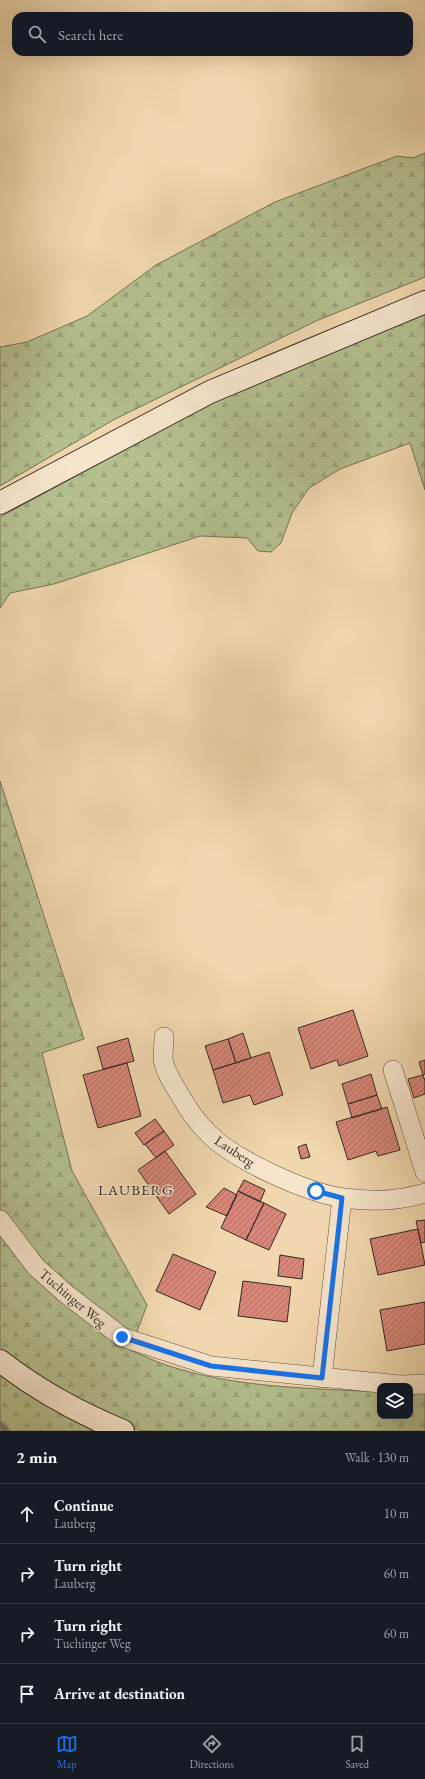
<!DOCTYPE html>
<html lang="en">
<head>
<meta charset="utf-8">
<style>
  body { margin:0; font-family:"EB Garamond",serif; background:#242831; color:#f1f3f6 }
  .controls { position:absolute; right:12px; bottom:12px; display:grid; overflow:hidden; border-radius:8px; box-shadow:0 4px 16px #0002 }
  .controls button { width:36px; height:36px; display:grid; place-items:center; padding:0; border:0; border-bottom:1px solid #363941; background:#171b24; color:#f1f3f6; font:20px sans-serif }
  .stop { position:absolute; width:12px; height:12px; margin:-9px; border:3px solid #1a73e8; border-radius:50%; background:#fff }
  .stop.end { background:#1a73e8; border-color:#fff; box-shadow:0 1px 4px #0008 }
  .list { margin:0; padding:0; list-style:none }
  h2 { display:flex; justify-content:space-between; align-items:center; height:52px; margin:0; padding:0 16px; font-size:17px }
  h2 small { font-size:13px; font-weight:400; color:#9ea1a6 }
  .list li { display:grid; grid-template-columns:26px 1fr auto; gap:12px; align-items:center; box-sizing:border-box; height:60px; padding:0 16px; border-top:1px solid #363941 }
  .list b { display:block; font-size:15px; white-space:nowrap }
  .list p { margin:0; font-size:13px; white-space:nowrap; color:#9ea1a6 }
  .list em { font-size:13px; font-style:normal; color:#9ea1a6 }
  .icon { flex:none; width:22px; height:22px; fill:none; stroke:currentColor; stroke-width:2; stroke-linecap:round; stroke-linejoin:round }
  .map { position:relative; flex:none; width:425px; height:1431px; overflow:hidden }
  .search { position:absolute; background:#171b24; box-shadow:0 4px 16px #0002; left:12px; right:12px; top:12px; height:44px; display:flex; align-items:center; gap:10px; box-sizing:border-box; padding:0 14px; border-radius:12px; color:#9ea1a6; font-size:15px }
  .sheet { height:292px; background:#171b24 }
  nav { display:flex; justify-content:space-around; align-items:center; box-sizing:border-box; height:56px; border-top:1px solid #363941; background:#171b24; font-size:11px; color:#9ea1a6 }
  nav a { display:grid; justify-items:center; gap:2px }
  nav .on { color:#1a73e8 }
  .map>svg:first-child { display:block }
  .forest { fill:url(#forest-firs); stroke:#747456 }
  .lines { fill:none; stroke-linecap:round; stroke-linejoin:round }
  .stream { stroke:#737f78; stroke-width:6 }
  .building { fill:url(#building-hatch); stroke:#332a1e }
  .street-casing { stroke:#625542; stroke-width:20 }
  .secondary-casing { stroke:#332a1e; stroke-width:24 }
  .street { stroke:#f6e5cb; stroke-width:19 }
  .secondary { stroke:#f6e5cb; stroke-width:22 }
  .route { stroke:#1a73e8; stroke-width:5 }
  .labels { text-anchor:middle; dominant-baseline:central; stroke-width:3; stroke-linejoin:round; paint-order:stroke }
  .street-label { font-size:14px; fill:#332a1e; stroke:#f6e5cb }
  .neighbourhood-label { font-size:15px; letter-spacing:1px; fill:#332a1e; stroke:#f6e5cb }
</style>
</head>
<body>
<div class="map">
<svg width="425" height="1431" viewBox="0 0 425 1431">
  <defs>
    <pattern id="forest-firs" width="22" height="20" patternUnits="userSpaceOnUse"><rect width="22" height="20" fill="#b4bf8f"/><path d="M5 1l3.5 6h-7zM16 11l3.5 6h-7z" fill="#9ba47b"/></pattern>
    <pattern id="building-hatch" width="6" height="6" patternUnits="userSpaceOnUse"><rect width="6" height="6" fill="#d7887a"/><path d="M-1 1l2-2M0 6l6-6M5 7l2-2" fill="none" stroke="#af6f63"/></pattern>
  </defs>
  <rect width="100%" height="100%" fill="#f1d7af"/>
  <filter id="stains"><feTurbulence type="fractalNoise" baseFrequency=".005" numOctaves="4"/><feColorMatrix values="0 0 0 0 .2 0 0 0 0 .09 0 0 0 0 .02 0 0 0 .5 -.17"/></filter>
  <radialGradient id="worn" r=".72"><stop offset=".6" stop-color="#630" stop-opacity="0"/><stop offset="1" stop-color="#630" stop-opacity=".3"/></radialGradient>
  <path class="forest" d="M 425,153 L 425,277 L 316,321 L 115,419 L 0,486 L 0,347 L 27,342 L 87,316 L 156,265 L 275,202 L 397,156 L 413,158 Z
    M 425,312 L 425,490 L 410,443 L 340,469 L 309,488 L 292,513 L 281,543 L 271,552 L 258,551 L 247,538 L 200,536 L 54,584 L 10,593 L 0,608 L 0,517 L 214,401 Z
    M 0,781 L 84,1039 L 42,1053 L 72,1171 L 147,1305 L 130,1350 C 142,1355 154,1361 166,1365 C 234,1388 309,1388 380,1392 L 380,1416 L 410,1416 L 410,1393 L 425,1393 L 425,1431 L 141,1431 L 72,1403 L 0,1347 Z
    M 0,1366 L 109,1431 L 0,1431 Z"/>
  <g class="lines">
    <path class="stream" d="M 0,1424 L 7,1431"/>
  </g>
  <path class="building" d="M 353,1010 L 368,1056 L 339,1066 L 337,1060 L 311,1069 L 298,1028 Z
    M 243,1033 L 251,1058 L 236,1063 L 228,1039 Z
    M 128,1038 L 134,1061 L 103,1069 L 97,1047 Z
    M 228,1039 L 236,1063 L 213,1070 L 205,1046 Z
    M 269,1052 L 283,1095 L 254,1105 L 250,1095 L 223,1103 L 213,1070 Z
    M 425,1060 L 425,1074 L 423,1075 L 419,1062 Z
    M 127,1063 L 141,1116 L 98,1128 L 83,1075 Z
    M 371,1074 L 377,1095 L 348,1104 L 342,1084 Z
    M 423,1075 L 425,1081 L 425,1094 L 414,1098 L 408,1079 Z
    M 377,1095 L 382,1109 L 352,1118 L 348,1104 Z
    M 387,1107 L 400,1150 L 378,1156 L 376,1151 L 348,1160 L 336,1122 Z
    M 155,1119 L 164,1131 L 144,1145 L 135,1133 Z
    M 164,1131 L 174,1145 L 156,1158 L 145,1144 Z
    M 306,1144 L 310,1157 L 301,1159 L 298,1147 Z
    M 165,1151 L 196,1194 L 169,1214 L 138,1170 Z
    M 244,1180 L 265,1190 L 260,1202 L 238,1191 Z
    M 224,1188 L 237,1195 L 227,1216 L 206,1207 Z
    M 238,1191 L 264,1203 L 246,1240 L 221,1228 Z
    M 264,1203 L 286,1214 L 269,1250 L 246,1240 Z
    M 425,1220 L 425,1242 L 421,1243 L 416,1221 Z
    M 418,1229 L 425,1265 L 378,1275 L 370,1239 Z
    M 173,1254 L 216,1272 L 200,1310 L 156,1291 Z
    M 280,1255 L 304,1259 L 302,1279 L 278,1276 Z
    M 243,1281 L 291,1287 L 287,1322 L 238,1316 Z
    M 425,1302 L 425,1344 L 387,1351 L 380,1310 Z"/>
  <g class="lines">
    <defs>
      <path id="street" d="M 164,1037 C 164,1044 163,1051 163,1058 C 164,1071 175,1086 181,1097 C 188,1109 198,1123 208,1133 C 234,1160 307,1193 344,1198 C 372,1202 398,1201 425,1193
        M 393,1070 L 425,1172
        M 0,1220 L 36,1267 L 65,1293 L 122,1337 L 211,1366 L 400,1385 L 425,1384
        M 322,1378 L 342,1198"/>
      <path id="secondary" d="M 0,503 L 210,392 L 425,302
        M 0,1361 C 37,1390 79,1413 123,1431"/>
    </defs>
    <use href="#street" class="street-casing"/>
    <use href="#secondary" class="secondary-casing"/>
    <use href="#street" class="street"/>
    <use href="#secondary" class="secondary"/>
  </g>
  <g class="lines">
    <path class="route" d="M 122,1337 L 211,1366 L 322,1378 L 342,1198 L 316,1191"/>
  </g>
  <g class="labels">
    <g class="street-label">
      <text transform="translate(235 1151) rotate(33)">Lauberg</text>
      <text transform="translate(73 1298) rotate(40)">Tuchinger Weg</text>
    </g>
    <g class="neighbourhood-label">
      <text x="136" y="1189">LAUBERG</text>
    </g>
  </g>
  <rect width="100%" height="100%" filter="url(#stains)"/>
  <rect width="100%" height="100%" fill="url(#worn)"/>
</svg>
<div class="controls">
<button><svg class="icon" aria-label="layers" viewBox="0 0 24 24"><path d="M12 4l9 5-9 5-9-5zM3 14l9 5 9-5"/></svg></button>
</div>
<div class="stop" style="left:316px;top:1191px"></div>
<div class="stop end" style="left:122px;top:1337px"></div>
<div class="search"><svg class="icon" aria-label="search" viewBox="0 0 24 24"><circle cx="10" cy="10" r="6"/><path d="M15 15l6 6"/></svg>Search here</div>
</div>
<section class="sheet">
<h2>2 min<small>Walk · 130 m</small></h2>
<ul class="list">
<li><svg class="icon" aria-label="ahead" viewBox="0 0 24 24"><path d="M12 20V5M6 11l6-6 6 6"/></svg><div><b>Continue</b><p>Lauberg</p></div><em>10 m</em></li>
<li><svg class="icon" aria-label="right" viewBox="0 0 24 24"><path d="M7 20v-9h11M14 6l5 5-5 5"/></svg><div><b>Turn right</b><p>Lauberg</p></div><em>60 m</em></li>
<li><svg class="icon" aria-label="right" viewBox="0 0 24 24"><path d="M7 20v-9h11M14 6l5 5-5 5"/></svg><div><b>Turn right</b><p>Tuchinger Weg</p></div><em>60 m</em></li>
<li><svg class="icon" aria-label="arrive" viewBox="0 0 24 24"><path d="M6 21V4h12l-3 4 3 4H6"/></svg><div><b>Arrive at destination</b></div></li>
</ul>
</section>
<nav>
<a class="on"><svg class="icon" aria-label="map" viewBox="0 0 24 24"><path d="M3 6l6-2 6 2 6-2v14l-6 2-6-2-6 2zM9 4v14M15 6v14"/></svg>Map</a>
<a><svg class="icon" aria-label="directions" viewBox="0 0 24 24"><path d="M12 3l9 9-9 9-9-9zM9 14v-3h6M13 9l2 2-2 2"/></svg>Directions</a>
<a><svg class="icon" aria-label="saved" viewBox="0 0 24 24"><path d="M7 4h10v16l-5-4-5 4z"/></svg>Saved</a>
</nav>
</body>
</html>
